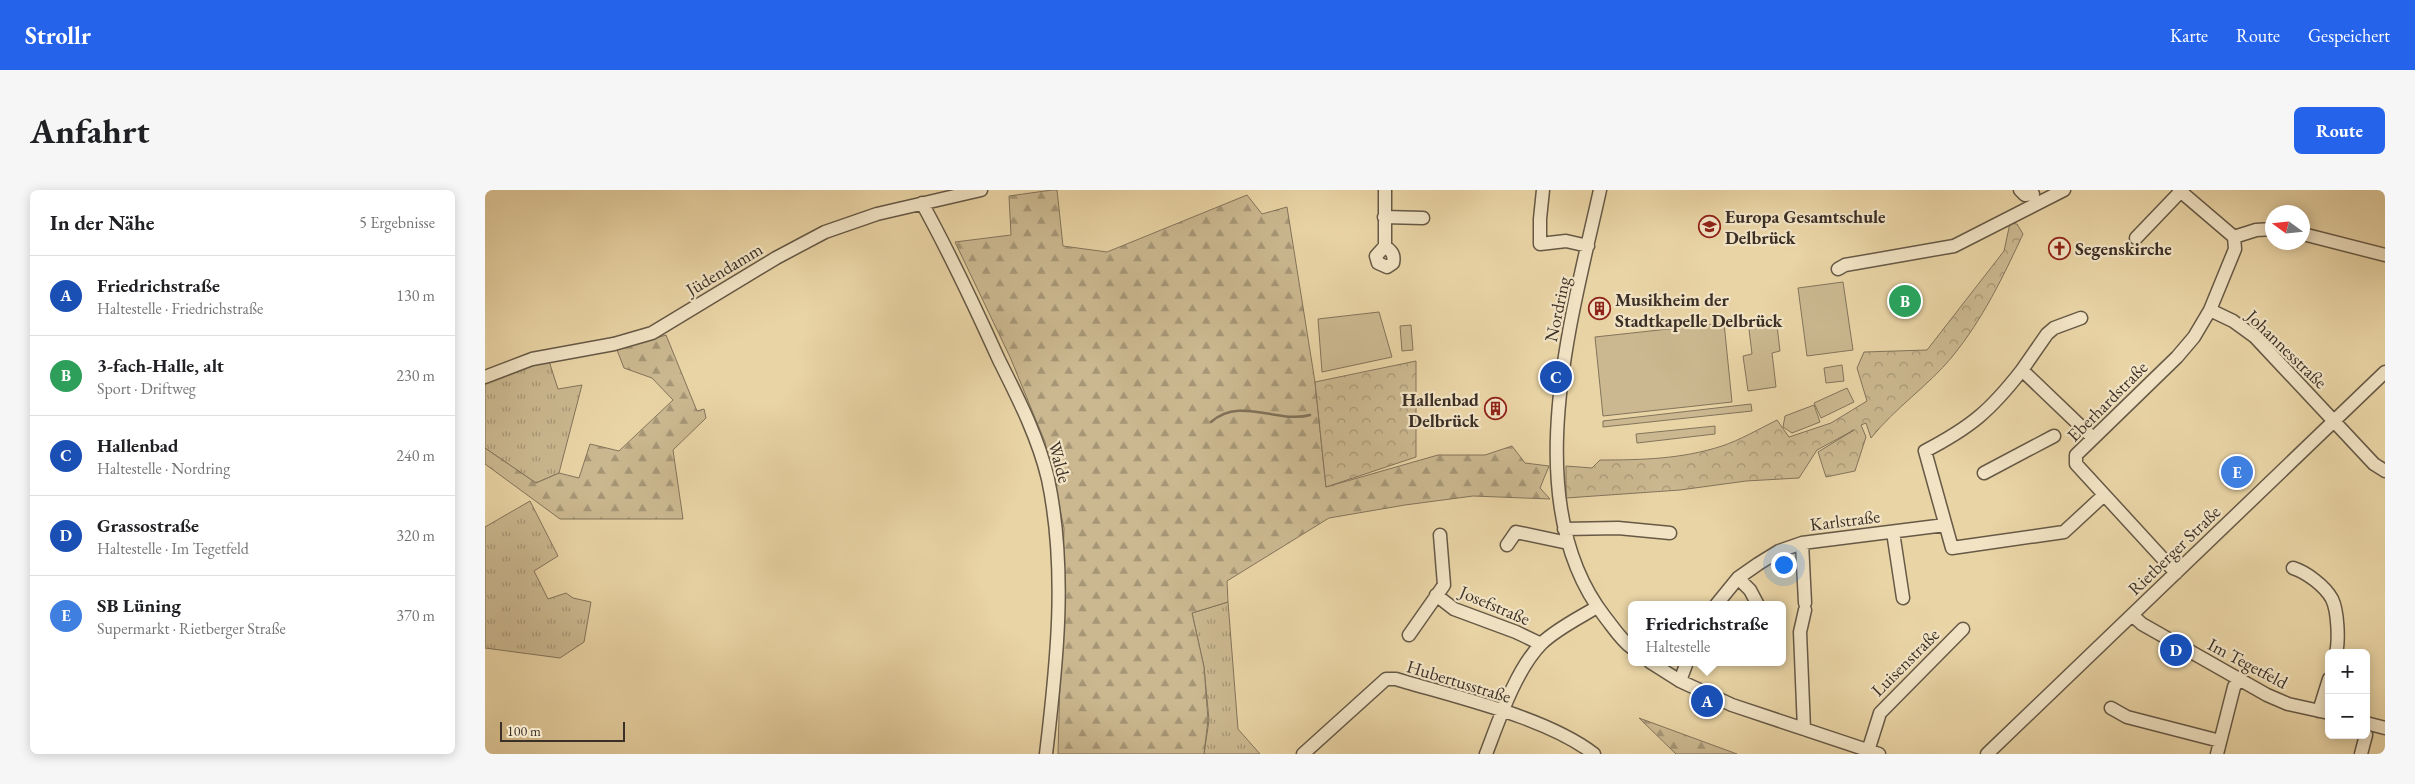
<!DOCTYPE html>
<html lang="de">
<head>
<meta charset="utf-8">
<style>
  body { margin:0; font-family:"EB Garamond",serif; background:#f6f6f6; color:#202124 }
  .controls { position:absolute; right:15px; bottom:15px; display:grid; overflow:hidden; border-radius:8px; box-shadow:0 2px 12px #0003 }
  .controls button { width:45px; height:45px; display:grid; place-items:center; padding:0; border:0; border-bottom:1px solid #e0e0e0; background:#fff; color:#202124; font:25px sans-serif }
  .compass { position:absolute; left:1780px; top:15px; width:45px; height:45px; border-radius:50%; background:#fff; box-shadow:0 2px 12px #0003; rotate:285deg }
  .scale { position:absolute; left:15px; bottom:12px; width:125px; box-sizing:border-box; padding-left:5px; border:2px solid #3b3027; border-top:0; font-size:14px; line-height:18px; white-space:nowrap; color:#3b3027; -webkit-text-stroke:4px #f1e3c4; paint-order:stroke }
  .you { position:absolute; left:1298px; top:374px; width:18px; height:18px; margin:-12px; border:4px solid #fff; border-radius:50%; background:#1a73e8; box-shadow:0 0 0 8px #1a73e833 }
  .badge { display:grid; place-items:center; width:32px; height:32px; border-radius:50%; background:#2563eb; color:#fff; font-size:16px; font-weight:700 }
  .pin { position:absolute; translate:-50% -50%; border:2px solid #fff; box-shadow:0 1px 5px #0006 }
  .popup { position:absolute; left:1143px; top:411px; width:158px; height:65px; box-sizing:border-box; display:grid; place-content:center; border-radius:8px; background:#fff; filter:drop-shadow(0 1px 4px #0005); font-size:16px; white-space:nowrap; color:#757577 }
  .popup b { font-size:19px; color:#202124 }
  .popup::after { content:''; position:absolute; left:50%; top:100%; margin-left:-10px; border:10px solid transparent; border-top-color:#fff }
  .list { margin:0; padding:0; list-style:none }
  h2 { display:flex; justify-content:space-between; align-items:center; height:65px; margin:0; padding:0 20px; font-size:21px }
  h2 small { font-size:16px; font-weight:400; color:#757577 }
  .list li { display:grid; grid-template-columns:32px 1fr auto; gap:15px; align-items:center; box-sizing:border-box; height:80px; padding:0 20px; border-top:1px solid #e0e0e0 }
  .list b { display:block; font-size:19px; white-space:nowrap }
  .list p { margin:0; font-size:16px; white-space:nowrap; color:#757577 }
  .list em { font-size:16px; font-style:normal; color:#757577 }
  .map { position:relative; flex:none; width:1900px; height:564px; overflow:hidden; border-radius:8px }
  header { display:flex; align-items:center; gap:30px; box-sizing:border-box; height:70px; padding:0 25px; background:#2563eb; color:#fff }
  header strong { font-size:24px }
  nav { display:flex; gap:28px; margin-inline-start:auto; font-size:18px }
  .intro { display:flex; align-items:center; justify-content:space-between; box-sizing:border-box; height:120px; padding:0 30px }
  h1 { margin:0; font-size:35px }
  .button { padding:12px 22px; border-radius:8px; background:#2563eb; color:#fff; font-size:18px; font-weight:700 }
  main { display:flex; gap:30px; padding:0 30px }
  aside { flex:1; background:#fff; border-radius:8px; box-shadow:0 2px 12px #0003 }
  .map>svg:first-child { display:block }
  .grass { fill:url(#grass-tufts); stroke:#83745c }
  .forest { fill:url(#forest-firs); stroke:#83745c }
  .park { fill:url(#park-crowns); stroke:#83745c }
  .pitch { fill:#cbb890; stroke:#83745c }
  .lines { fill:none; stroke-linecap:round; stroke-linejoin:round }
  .stream { stroke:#807159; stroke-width:2.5 }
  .minor-casing { stroke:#665946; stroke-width:15 }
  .minor { stroke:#f1e3c4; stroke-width:12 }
  .labels { text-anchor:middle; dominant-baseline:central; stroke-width:4.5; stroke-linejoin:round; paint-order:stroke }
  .poi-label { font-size:18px; font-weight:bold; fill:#3b3027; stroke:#f1e3c4; text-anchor:start }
  .street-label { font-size:18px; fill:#3b3027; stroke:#f1e3c4 }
</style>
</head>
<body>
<header>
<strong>Strollr</strong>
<nav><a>Karte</a><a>Route</a><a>Gespeichert</a></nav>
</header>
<div class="intro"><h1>Anfahrt</h1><a class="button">Route</a></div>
<main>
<aside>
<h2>In der Nähe<small>5 Ergebnisse</small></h2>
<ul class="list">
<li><span class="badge" style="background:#1a4fb4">A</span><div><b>Friedrichstraße</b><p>Haltestelle · Friedrichstraße</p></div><em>130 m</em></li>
<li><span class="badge" style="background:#2e9e5b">B</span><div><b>3-fach-Halle, alt</b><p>Sport · Driftweg</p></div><em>230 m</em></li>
<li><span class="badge" style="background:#1a4fb4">C</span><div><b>Hallenbad</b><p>Haltestelle · Nordring</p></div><em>240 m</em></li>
<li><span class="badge" style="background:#1a4fb4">D</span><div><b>Grassostraße</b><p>Haltestelle · Im Tegetfeld</p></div><em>320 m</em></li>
<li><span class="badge" style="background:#3f7fe0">E</span><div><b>SB Lüning</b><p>Supermarkt · Rietberger Straße</p></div><em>370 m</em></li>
</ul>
</aside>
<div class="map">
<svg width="1900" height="564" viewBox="0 0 1900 564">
  <defs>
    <pattern id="grass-tufts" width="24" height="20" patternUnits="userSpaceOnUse" patternTransform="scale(1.25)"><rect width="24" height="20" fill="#cbb890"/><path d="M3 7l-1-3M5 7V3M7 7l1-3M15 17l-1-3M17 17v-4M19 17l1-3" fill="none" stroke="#a69676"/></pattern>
    <pattern id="forest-firs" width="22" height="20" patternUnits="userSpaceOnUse" patternTransform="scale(1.25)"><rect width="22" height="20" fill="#cbb890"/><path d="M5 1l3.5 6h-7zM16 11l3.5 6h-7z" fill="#a69676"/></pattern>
    <pattern id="park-crowns" width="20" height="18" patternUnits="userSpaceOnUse" patternTransform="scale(1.25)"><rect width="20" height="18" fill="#cbb890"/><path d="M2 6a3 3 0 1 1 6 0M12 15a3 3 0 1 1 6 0" fill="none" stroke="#a69676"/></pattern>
  </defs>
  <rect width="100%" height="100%" fill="#e9d4a5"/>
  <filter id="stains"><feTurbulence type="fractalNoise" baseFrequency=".004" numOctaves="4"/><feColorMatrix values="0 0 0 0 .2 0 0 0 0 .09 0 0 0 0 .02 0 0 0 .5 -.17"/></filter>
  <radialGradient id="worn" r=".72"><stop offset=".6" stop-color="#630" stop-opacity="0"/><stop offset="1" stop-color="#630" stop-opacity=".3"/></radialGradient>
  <path class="grass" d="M 64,171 L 73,199 L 97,195 L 74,283 L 51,293 L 0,258 L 0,192 L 48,175 Z
    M 45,311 L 73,366 L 49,381 L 63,409 L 81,403 L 88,408 L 106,412 L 99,452 L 75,468 L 0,458 L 0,337 Z
    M 743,412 L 753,539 L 775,564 L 719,564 L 724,530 L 719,477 L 707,423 Z"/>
  <path class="forest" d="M 567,0 L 572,0 L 578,56 L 622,62 L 762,5 L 777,24 L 802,17 L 830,192 L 841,297 L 953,265 L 1000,265 L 1027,256 L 1040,273 L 1064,276 L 1055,298 L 1065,309 L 988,306 L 920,315 L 844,328 L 742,391 L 743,412 L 707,423 L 719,477 L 723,530 L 719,564 L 573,564 L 579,338 L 560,252 L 525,167 L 470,52 L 526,45 L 524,6 Z
    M 181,145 L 212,221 L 219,219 L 221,228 L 188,260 L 198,329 L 75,329 L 0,274 L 0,258 L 51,293 L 74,283 L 94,288 L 105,254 L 134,261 L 188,210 L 167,188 L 139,178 L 132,160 Z
    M 1154,528 L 1252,564 L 1191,564 Z"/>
  <path class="park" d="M 1525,33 L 1532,34 L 1538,44 C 1518,87 1498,129 1467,167 C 1443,196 1410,218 1386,248 L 1381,233 L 1376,235 L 1381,247 L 1370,281 L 1341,287 L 1333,262 L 1369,240 L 1332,260 L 1314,288 L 1261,291 L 1195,300 L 1081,308 L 1081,276 L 1107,278 L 1115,270 C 1157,270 1197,269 1237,256 C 1255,250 1274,239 1292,230 L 1304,247 L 1346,233 L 1382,211 L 1372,178 L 1379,162 L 1442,160 L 1519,61 Z
    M 931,171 L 931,267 L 841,297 L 830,192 Z"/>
  <path class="pitch" d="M 1358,92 L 1368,160 L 1322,166 L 1313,98 Z
    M 894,122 L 907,167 L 837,182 L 833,129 Z
    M 1291,127 L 1295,161 L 1287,163 L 1291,197 L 1263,201 L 1258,166 L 1267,164 L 1263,131 Z
    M 1239,133 L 1247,212 L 1118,226 L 1110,147 Z
    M 926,135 L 928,160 L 917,161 L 915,136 Z
    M 1357,175 L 1359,191 L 1341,193 L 1339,178 Z
    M 1362,198 L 1369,212 L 1336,228 L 1329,213 Z
    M 1266,214 L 1267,221 L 1118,237 L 1118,231 Z
    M 1329,215 L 1335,232 L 1307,243 L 1298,237 L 1300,226 Z
    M 1230,236 L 1230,244 L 1152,253 L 1151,244 Z"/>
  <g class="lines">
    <path class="stream" d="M 726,232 C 755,206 793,234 825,225"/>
    <defs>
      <path id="minor" d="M 1058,0 L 1055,29 L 1055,54 L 1081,51 L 1103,56
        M 1115,0 C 1087,127 1031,313 1120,427 C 1128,437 1136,450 1147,458
        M 1535,0 L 1540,5 L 1548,4
        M 1694,0 L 1749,47 L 1771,40 L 1788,39
        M 437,13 C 465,64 490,117 514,170 C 533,208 553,247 563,289 C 582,379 572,473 561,564
        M 899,27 L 938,28
        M 1818,44 L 1900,65
        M 1651,48 L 1696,1
        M 900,56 C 906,61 910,64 908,73 L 902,77 L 893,73 L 891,66 L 900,56 L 900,0
        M 1353,79 L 1360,75 L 1469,56 L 1579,0
        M 1725,120 L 1748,131 L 1770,147 L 1889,274 L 1900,281
        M 1537,180 L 1562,144 L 1569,138 L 1596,128
        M 0,187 L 47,169 L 129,154 L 167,143 L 291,68 L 340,42 L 392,24 L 496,0
        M 1608,248 L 1537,180 C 1505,221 1486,237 1440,261 L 1467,358 L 1579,342 L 1619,305
        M 1499,283 L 1569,246
        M 1079,339 L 1133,338 L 1185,343
        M 1408,342 L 1418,408
        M 1317,353 L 1320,413
        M 1022,355 L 1031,342 L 1083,353
        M 1808,378 C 1821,382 1840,396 1847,409 C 1853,421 1854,451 1851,463
        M 1691,383 L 1591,274 L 1591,265 L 1692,167 L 1709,147 L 1725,120 L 1750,59 L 1749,47
        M 1253,388 L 1265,400 L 1273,415
        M 951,405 L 969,419 L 1031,442 L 1056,454
        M 1231,415 L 1253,388 L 1273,374 L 1294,361 L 1317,353 L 1460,335
        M 1647,425 L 1657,434 L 1782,505 L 1803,514 L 1844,523
        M 924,445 L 959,395 L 955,345
        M 1165,472 L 1195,491 L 1247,515 L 1394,564
        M 1195,491 L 1202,472
        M 1626,518 L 1642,527 L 1735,551
        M 1834,521 L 1844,489
        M 1881,533 L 1900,538
        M 1319,539 L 1315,442 L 1320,420
        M 1383,561 L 1395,523 L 1478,439
        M 818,564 L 901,489 L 911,489 C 970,507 1061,527 1109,564
        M 1001,564 C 1014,530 1031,479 1057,453 C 1073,438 1094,428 1112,417
        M 1502,564 L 1900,182
        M 1732,564 L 1749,497 L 1754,488
        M 1876,564 L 1881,545"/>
    </defs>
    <use href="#minor" class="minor-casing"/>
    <use href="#minor" class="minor"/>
  </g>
  <defs>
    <symbol id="school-ring" viewBox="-11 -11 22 22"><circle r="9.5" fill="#f1e3c4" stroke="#8f2418" stroke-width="1.5"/><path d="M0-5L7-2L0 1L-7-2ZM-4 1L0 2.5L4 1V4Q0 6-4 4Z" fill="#8f2418"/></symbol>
    <symbol id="church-ring" viewBox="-11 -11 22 22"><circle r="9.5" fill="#f1e3c4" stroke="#8f2418" stroke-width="1.5"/><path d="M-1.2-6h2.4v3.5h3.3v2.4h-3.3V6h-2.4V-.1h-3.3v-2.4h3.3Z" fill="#8f2418"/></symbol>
    <symbol id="building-ring" viewBox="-11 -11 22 22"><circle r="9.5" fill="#f1e3c4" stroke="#8f2418" stroke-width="1.5"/><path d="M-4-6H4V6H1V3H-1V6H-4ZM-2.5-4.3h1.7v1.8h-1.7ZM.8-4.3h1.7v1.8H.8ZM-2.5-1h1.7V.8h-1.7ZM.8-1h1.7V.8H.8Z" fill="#8f2418"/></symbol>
  </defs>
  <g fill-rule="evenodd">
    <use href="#school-ring" x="1212" y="24" width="25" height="25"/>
    <use href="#church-ring" x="1562" y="46" width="25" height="25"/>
    <use href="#building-ring" x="1102" y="106" width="25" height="25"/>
    <use href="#building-ring" x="998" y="206" width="25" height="25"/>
  </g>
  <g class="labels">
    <g class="poi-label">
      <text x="1240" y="26">Europa Gesamtschule<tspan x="1240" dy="21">Delbrück</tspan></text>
      <text x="1590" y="58">Segenskirche</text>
      <text x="1130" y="109">Musikheim der<tspan x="1130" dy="21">Stadtkapelle Delbrück</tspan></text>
      <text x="994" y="209" text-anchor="end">Hallenbad<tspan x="994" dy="21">Delbrück</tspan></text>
    </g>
    <g class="street-label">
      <text transform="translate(239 79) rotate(-31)">Jüdendamm</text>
      <text transform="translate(1072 119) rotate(-78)">Nordring</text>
      <text transform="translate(1802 159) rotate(44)">Johannesstraße</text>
      <text transform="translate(1622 211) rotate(-45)">Eberhardstraße</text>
      <text transform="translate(575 272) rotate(75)">Walde</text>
      <text transform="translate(1360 330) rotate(-7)">Karlstraße</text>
      <text transform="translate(1689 360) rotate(-44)">Rietberger Straße</text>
      <text transform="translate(1010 415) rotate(23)">Josefstraße</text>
      <text transform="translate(1420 472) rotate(-45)">Luisenstraße</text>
      <text transform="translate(1763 473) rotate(28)">Im Tegetfeld</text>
      <text transform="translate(974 491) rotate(17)">Hubertusstraße</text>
    </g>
  </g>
  <rect width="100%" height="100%" filter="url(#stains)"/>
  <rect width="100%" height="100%" fill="url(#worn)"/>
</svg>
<div class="controls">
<button>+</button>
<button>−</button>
</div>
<svg class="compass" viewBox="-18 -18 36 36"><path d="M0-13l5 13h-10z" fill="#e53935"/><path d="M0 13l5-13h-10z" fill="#757577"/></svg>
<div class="scale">100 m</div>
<div class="you"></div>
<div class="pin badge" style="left:1222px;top:511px;background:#1a4fb4">A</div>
<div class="popup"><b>Friedrichstraße</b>Haltestelle</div>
<div class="pin badge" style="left:1420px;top:111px;background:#2e9e5b">B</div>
<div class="pin badge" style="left:1071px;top:187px;background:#1a4fb4">C</div>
<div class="pin badge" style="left:1691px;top:460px;background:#1a4fb4">D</div>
<div class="pin badge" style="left:1752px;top:282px;background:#3f7fe0">E</div>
</div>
</main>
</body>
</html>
